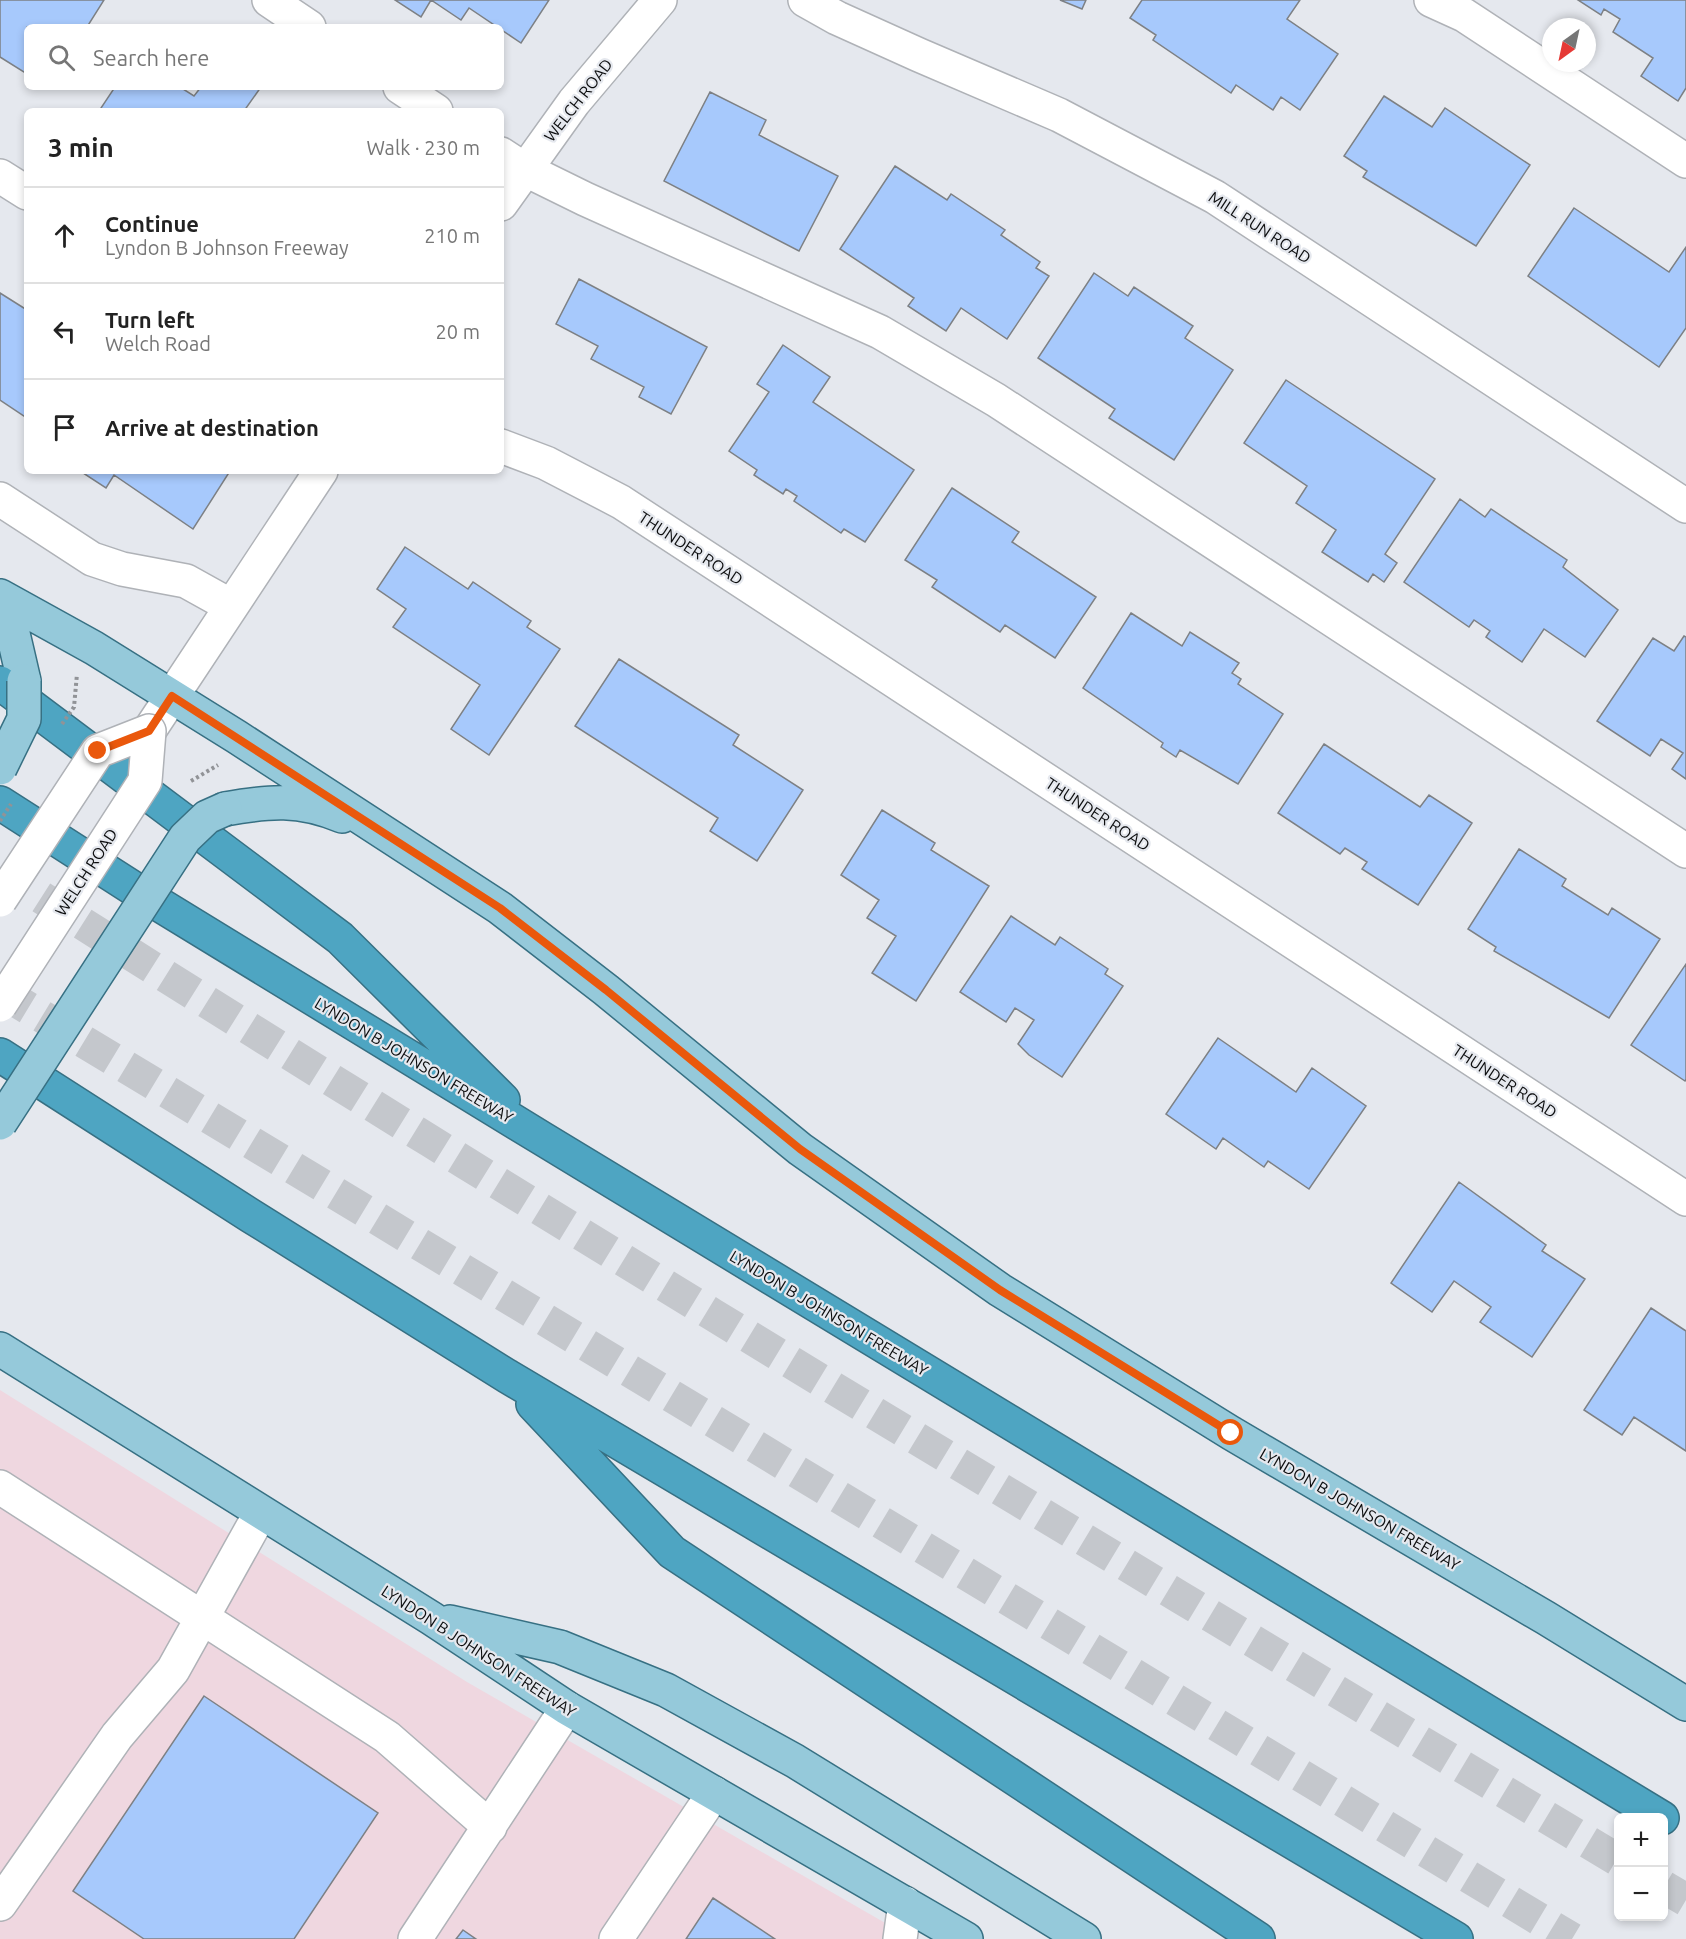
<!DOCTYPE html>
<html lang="en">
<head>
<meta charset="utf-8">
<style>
  body { margin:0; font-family:Ubuntu,sans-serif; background:#f6f6f6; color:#222 }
  .controls { position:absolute; right:18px; bottom:18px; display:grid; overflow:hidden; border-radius:9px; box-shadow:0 3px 9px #0003 }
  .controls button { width:54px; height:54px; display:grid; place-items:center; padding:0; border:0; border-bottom:2px solid #e0e0e0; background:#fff; color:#222; font:30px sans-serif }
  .compass { position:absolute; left:1542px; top:18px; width:54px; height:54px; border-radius:50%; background:#fff; box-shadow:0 3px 9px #0003; rotate:213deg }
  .stop { position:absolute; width:18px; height:18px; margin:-14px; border:4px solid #ea580c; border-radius:50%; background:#fff }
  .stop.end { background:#ea580c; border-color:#fff; box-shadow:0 2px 6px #0008 }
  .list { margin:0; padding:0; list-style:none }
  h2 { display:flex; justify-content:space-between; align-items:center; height:78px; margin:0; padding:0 24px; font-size:26px }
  h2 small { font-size:20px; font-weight:400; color:#767676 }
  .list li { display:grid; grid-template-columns:39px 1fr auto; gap:18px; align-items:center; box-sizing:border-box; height:96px; padding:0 24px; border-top:2px solid #e0e0e0 }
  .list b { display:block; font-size:22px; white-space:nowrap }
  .list p { margin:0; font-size:20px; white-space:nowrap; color:#767676 }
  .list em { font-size:20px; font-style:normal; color:#767676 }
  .icon { flex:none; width:33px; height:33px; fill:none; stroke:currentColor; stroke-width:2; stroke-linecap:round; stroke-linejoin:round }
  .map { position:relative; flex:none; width:1686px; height:1939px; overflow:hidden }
  .search { position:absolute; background:#fff; box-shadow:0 3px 9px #0003; left:24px; top:24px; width:480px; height:66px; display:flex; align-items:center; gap:15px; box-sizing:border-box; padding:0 21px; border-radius:9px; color:#767676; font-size:22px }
  .panel { position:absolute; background:#fff; box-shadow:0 3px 9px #0003; left:24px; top:108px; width:480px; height:366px; border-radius:9px }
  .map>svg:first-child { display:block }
  .commercial { fill:#efd7e0 }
  .building { fill:#a7c9fc; stroke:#7d8084; stroke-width:1.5 }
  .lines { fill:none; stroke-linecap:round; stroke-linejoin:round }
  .highway-tunnel { stroke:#c4c7cc; stroke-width:33; stroke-dasharray:33 16; stroke-linecap:butt }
  .minor-casing { stroke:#afb2b7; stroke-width:36 }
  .major-casing { stroke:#377083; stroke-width:36 }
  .highway-casing { stroke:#377083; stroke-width:36 }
  .minor { stroke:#fff; stroke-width:33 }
  .major { stroke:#95c9da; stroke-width:33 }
  .highway { stroke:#4ea5c2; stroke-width:33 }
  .minor-bridge-casing { stroke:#afb2b7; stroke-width:36; stroke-linecap:butt }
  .major-bridge-casing { stroke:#377083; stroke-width:36; stroke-linecap:butt }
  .path-bridge { stroke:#919397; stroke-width:4; stroke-dasharray:3 3; stroke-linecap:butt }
  .minor-bridge { stroke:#fff; stroke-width:33 }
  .major-bridge { stroke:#95c9da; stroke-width:33 }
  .route { stroke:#ea580c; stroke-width:8 }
  .labels { text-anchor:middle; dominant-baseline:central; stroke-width:4.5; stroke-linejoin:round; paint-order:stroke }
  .street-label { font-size:16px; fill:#0c0d0e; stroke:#e5e8ee }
</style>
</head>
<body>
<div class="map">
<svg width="1686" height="1939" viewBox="0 0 1686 1939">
  <rect width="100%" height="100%" fill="#e5e8ee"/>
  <path class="commercial" d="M 0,1390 L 467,1682 L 913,1939 L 0,1939 Z"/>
  <path class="building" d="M 0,0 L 104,0 L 87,27 L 27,27 L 27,74 L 0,57 Z
    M 395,0 L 549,0 L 521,43 L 469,8 L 461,20 L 431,0 L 421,17 Z
    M 1060,0 L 1086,0 L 1082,9 Z
    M 1142,0 L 1300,0 L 1287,19 L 1338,54 L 1300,110 L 1281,97 L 1273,110 L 1236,85 L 1231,93 L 1153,40 L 1156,35 L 1130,18 Z
    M 1578,0 L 1686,0 L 1686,88 L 1678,101 L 1641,76 L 1653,58 L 1613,32 L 1620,19 L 1604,9 L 1601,15 Z
    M 115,87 L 180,87 L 194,96 L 201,87 L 261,87 L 244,111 L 99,111 Z
    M 710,92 L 766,120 L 759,135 L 838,176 L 799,251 L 664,181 Z
    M 1384,96 L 1432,127 L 1445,108 L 1530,165 L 1476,246 L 1363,177 L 1367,171 L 1344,156 Z
    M 895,166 L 947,200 L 951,194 L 1005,230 L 1001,235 L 1040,262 L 1036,268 L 1049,276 L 1007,339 L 961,308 L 946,331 L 908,306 L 914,298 L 840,249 Z
    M 1574,208 L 1669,272 L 1686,247 L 1686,328 L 1659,367 L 1528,276 Z
    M 1094,273 L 1128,296 L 1134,287 L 1193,326 L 1185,338 L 1233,370 L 1174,460 L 1109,418 L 1115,409 L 1038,358 Z
    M 579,279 L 707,347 L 671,414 L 639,397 L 644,387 L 591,359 L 598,346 L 556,324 Z
    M 0,293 L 27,310 L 27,418 L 0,400 Z
    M 783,345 L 830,377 L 813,402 L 914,470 L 865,542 L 844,529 L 841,533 L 794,501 L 797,496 L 786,489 L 783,494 L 754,475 L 757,470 L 729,451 L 769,392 L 757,384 Z
    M 1286,380 L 1435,479 L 1385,554 L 1397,563 L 1384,582 L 1373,574 L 1368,582 L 1322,552 L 1336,530 L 1296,503 L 1307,486 L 1244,443 Z
    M 80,471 L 230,471 L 193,529 L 114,475 L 106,488 Z
    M 952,488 L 1019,532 L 1012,542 L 1096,597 L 1055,658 L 1005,625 L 1000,632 L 932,587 L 937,580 L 905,560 Z
    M 1460,499 L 1485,517 L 1491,509 L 1567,560 L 1563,567 L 1618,610 L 1585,657 L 1544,629 L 1522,662 L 1486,637 L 1490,631 L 1474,620 L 1469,627 L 1404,582 Z
    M 405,547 L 468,589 L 473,582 L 531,621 L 527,627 L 560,649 L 489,755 L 451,729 L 480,685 L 393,627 L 406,609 L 377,589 Z
    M 1131,613 L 1182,646 L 1190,632 L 1239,663 L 1232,673 L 1241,679 L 1238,684 L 1283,714 L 1238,784 L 1180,750 L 1176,757 L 1161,747 L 1163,743 L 1083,688 Z
    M 1684,636 L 1686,637 L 1686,779 L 1672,769 L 1683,753 L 1661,739 L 1650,756 L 1597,721 L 1653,638 L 1674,651 Z
    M 619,659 L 739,735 L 733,745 L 803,790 L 757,861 L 710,831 L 718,818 L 575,726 Z
    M 1324,744 L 1420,807 L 1429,795 L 1472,823 L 1418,905 L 1362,869 L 1367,862 L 1345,848 L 1340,854 L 1278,813 Z
    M 882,810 L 935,843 L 931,850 L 989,886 L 916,1001 L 872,973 L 896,936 L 867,918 L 879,900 L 841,875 Z
    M 1519,849 L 1566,879 L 1562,886 L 1608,915 L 1612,908 L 1660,939 L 1609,1018 L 1494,951 L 1496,947 L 1468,929 Z
    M 1011,916 L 1055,945 L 1060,937 L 1108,969 L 1105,974 L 1123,986 L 1062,1077 L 1029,1055 L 1018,1044 L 1034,1020 L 1015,1008 L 1006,1022 L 960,992 Z
    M 1686,964 L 1686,1079 L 1685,1081 L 1631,1045 Z
    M 1218,1038 L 1296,1092 L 1312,1068 L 1366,1106 L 1309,1189 L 1268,1161 L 1264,1167 L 1223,1138 L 1216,1149 L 1166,1114 Z
    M 1459,1182 L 1546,1245 L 1542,1251 L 1585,1279 L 1532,1357 L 1480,1322 L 1491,1307 L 1454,1281 L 1432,1312 L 1391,1283 Z
    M 1651,1308 L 1686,1331 L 1686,1451 L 1634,1417 L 1622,1435 L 1584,1410 Z
    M 204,1696 L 378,1813 L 294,1939 L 144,1939 L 73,1891 Z
    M 713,1898 L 775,1939 L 686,1939 Z
    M 463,1930 L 476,1939 L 456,1939 Z"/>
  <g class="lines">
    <path class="highway-tunnel" d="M 0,871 C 533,1211 1076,1535 1618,1860
      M 0,991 L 1572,1939
      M 1664,1887 L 1686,1900"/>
    <defs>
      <path id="minor" d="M 269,0 L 309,27
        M 805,0 L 837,18 L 919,55 L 1059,115 L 1215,197 L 1686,506
        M 1431,0 L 1464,15 L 1686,161
        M 400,87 L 436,111
        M 501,154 L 524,169 L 585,199 L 880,332 L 996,400 L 1686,851
        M 0,176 L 27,193
        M 501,204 L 574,102 L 660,0
        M 501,446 L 546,463 L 621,502 L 1686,1199
        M 0,499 L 92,559 L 122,569 L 186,581 L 231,606
        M 149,731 L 321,471
        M 0,1487 L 387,1737 L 490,1827
        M 0,1904 L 117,1736 L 173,1670 L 260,1514
        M 415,1939 L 567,1708
        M 616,1939 L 714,1793
        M 900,1939 L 905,1903"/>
      <path id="major" d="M 0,596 L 94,648 L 237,737 L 500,908 L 606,990 L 800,1149 L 1000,1290 L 1231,1433 L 1546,1618 L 1686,1704
        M 5,599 L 24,681
        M 225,809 C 269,801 299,798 342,816
        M 0,1349 L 431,1618 L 567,1708 L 966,1939
        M 450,1622 L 560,1647 L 666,1690 L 795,1761 L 1084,1939"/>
      <path id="highway" d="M 0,683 L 340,938 L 503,1100
        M 0,803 L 139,892 L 543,1139 L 1662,1818
        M 0,1055 L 251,1216 L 507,1376 L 1456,1939
        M 533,1404 L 672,1552 L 1258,1939"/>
    </defs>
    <use href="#minor" class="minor-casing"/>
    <use href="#major" class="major-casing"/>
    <use href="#highway" class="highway-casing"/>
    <use href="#minor" class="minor"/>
    <use href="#major" class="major"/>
    <use href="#highway" class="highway"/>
    <defs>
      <path id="minor-bridge" d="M 0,900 L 98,751 L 149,731 L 145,781 L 0,1005"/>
      <path id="major-bridge" d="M 0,768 L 24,719 L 24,681
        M 0,1123 L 185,838 L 207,817 L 225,809"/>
    </defs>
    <use href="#minor-bridge" class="minor-bridge-casing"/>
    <use href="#major-bridge" class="major-bridge-casing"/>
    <path class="path-bridge" d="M 62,724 L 74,707 L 77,674
      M 191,781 L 218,765
      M 0,821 L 11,804"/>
    <use href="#minor-bridge" class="minor-bridge"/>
    <use href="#major-bridge" class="major-bridge"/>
  </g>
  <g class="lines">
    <path class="route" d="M 98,751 L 149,731 L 172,696 L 500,908 L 606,990 L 800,1149 L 1000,1290 L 1231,1433"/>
  </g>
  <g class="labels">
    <g class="street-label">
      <text transform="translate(578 100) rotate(-52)">WELCH ROAD</text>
      <text transform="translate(1260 227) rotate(33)">MILL RUN ROAD</text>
      <text transform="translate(691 548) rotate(33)">THUNDER ROAD</text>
      <text transform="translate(1098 814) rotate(33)">THUNDER ROAD</text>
      <text transform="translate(86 872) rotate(-57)">WELCH ROAD</text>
      <text transform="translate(414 1060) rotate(31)">LYNDON B JOHNSON FREEWAY</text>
      <text transform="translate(1505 1081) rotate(33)">THUNDER ROAD</text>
      <text transform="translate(829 1313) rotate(31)">LYNDON B JOHNSON FREEWAY</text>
      <text transform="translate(1360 1509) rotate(30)">LYNDON B JOHNSON FREEWAY</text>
      <text transform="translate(479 1651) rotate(33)">LYNDON B JOHNSON FREEWAY</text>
    </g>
  </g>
</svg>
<div class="controls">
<button>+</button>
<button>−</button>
</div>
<svg class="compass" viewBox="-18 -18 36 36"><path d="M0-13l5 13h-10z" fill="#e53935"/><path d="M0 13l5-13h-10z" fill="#767676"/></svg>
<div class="stop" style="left:1231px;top:1433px"></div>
<div class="stop end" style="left:98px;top:751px"></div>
<div class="search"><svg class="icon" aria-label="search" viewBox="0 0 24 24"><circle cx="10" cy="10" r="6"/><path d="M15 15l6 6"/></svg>Search here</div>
<section class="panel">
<h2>3 min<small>Walk · 230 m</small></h2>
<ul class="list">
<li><svg class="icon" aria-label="ahead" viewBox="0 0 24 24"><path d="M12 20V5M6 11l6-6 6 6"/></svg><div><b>Continue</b><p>Lyndon B Johnson Freeway</p></div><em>210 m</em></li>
<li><svg class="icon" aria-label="left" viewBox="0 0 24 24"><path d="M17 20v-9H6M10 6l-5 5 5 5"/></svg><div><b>Turn left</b><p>Welch Road</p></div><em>20 m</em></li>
<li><svg class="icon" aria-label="arrive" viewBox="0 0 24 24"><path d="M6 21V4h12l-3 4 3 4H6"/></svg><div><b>Arrive at destination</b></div></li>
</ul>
</section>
</div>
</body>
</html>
